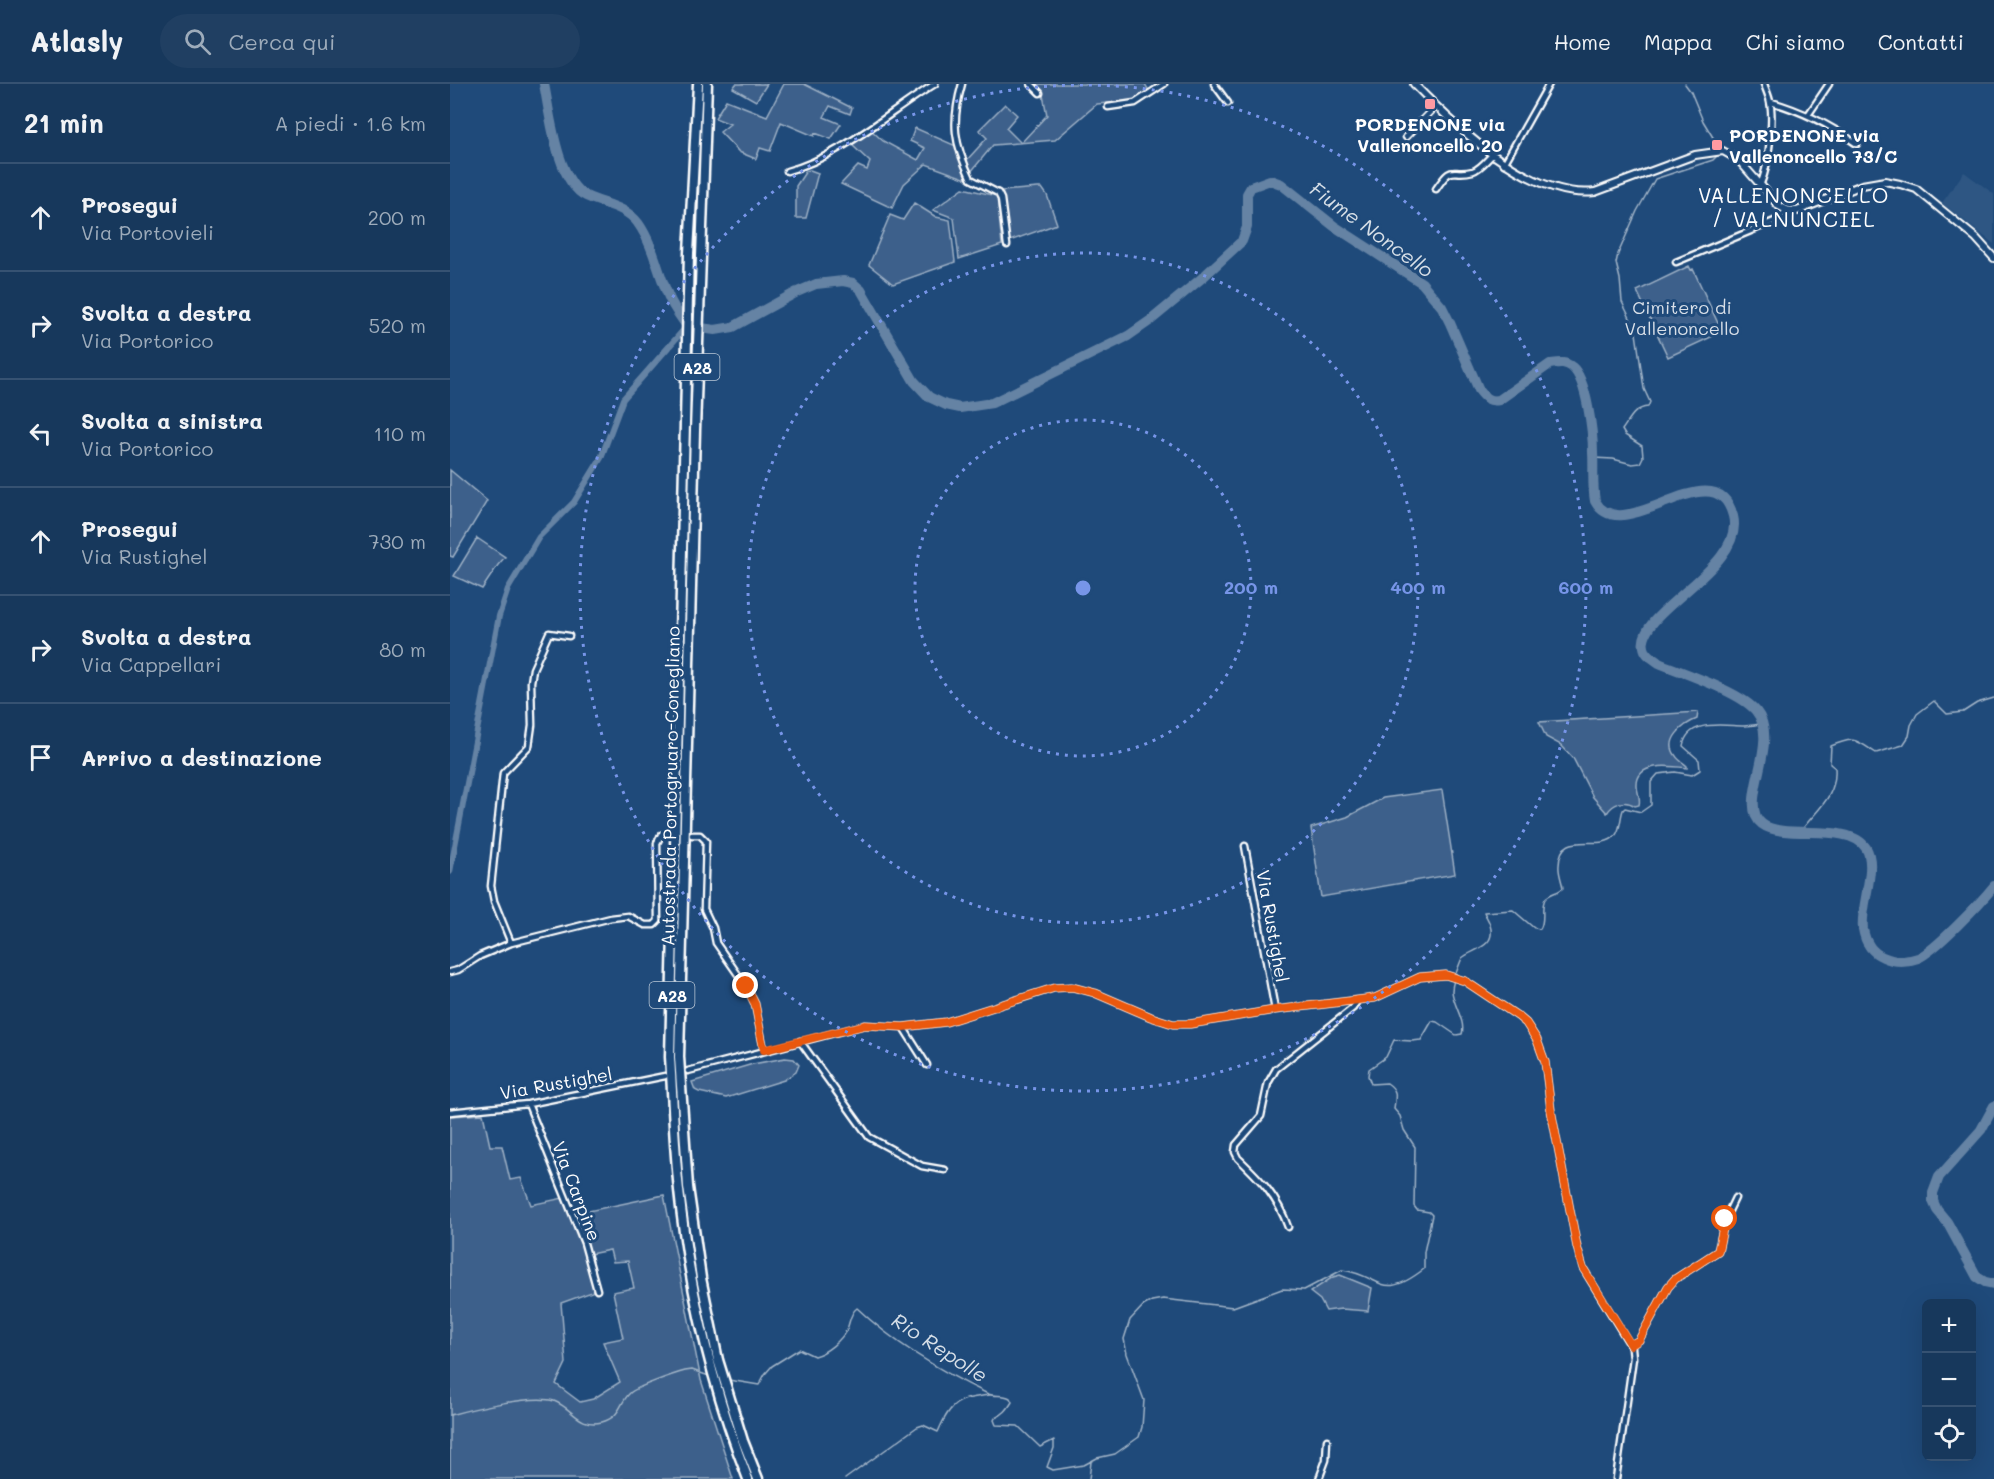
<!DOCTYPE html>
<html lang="it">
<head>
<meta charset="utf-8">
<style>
  body { margin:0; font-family:Mali,sans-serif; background:#203f62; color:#f1f3f6 }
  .controls { position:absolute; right:18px; bottom:18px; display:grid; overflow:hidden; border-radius:9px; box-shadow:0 6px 24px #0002 }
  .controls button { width:54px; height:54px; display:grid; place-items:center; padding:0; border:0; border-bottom:2px solid #365272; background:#17385c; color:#f1f3f6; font:30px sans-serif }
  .stop { position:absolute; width:18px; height:18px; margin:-14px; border:4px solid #ea580c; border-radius:50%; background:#fff }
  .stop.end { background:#ea580c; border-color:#fff; box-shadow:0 2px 6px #0008 }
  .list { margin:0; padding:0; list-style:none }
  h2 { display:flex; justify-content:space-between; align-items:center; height:78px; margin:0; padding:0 24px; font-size:26px }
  h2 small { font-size:20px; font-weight:400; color:#9eacbb }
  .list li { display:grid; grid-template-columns:39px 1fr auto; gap:18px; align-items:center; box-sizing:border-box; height:108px; padding:0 24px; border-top:2px solid #365272 }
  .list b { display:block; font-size:22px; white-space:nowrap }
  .list p { margin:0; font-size:20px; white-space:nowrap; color:#9eacbb }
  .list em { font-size:20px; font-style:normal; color:#9eacbb }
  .icon { flex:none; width:33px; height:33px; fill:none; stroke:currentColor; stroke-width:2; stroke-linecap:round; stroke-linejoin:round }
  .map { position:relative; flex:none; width:1544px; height:1395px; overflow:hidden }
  header { display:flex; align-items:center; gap:36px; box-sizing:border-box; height:84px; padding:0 30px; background:#17385c; border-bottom:2px solid #365272 }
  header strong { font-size:28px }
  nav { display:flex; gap:33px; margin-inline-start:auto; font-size:21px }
  .search { width:420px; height:54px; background:#203f62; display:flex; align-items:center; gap:15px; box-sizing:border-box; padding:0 21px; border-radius:33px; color:#9eacbb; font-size:22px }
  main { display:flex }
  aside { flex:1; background:#17385c }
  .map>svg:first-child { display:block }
  .built { fill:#2e5683 }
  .green { fill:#3c618b; stroke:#9eb0c5; stroke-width:1.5; fill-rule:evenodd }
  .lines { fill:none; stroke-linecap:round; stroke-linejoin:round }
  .stream { stroke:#a3b5c8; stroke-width:1.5 }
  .canal { stroke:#6583a4; stroke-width:6 }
  .river { stroke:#6583a4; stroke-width:10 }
  .street-casing { stroke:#fff; stroke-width:9 }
  .secondary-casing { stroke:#fff; stroke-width:10 }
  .highway-casing { stroke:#fff; stroke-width:13 }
  .street { stroke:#1f4a7a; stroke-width:4.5 }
  .secondary { stroke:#1f4a7a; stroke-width:6 }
  .highway { stroke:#1f4a7a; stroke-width:8 }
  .route { stroke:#ea580c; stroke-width:8 }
  .ring { fill:none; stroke:#7795e8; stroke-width:3; stroke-dasharray:3 6 }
  .poi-dot { fill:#ff9aa2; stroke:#1f4a7a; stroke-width:2 }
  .labels { text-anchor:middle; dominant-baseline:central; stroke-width:6; stroke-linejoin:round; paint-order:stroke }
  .shield { fill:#1f4a7a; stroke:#bcc9d7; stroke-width:1.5 }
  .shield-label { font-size:16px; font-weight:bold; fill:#fff }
  .poi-label { font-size:18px; font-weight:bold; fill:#fff; stroke:#1f4a7a }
  .park-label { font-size:18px; fill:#d8dfe8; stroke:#1f4a7a }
  .street-label { font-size:18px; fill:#fff; stroke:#1f4a7a }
  .water-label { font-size:20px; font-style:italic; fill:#d8e0e8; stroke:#1f4a7a }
  .quarter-label { font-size:21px; letter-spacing:1.5px; fill:#fff; stroke:#1f4a7a }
  .centre { fill:#7795e8; stroke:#1f4a7a; stroke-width:3 }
  .ring-label { font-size:18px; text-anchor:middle; font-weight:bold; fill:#7795e8; stroke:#1f4a7a; stroke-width:6; stroke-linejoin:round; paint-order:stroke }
</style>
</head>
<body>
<header>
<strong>Atlasly</strong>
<div class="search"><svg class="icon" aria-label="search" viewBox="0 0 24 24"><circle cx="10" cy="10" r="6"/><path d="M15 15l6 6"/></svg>Cerca qui</div>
<nav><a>Home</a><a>Mappa</a><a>Chi siamo</a><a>Contatti</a></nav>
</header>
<main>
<aside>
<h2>21 min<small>A piedi · 1.6 km</small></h2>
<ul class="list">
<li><svg class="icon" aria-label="ahead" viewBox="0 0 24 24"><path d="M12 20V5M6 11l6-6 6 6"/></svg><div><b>Prosegui</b><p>Via Portovieli</p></div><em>200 m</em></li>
<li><svg class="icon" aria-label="right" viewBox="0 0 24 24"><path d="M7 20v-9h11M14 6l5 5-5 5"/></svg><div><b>Svolta a destra</b><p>Via Portorico</p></div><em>520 m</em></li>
<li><svg class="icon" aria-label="left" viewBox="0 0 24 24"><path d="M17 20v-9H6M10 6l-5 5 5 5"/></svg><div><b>Svolta a sinistra</b><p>Via Portorico</p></div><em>110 m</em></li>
<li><svg class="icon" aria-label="ahead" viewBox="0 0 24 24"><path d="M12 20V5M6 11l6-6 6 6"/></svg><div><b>Prosegui</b><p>Via Rustighel</p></div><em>730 m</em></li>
<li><svg class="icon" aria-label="right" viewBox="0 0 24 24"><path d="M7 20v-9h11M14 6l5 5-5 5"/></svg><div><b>Svolta a destra</b><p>Via Cappellari</p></div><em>80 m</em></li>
<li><svg class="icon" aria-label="arrive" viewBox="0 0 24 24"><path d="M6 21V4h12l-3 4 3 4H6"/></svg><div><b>Arrivo a destinazione</b></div></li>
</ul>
</aside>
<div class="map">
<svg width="1544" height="1395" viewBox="0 0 1544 1395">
  <rect width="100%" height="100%" fill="#1f4a7a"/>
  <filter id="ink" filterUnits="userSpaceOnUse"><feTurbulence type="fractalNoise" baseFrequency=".0167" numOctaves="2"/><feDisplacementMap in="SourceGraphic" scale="12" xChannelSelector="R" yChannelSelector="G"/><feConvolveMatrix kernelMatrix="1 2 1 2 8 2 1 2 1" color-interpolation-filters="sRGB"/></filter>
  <g filter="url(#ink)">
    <path class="built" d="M 1514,88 L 1544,110 L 1544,160 L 1492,119 Z"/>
    <path class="green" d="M 286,0 L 317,0 L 306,17 L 283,4 Z
      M 334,0 L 354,0 L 402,24 L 400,30 L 380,22 L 374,33 L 391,40 L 381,55 L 365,49 L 364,52 L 331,38 L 320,67 L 310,64 L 306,75 L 289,68 L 270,48 L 280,40 L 265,34 L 276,16 L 317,32 Z
      M 586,0 L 695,0 L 699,7 L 682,17 L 647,20 L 605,56 L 543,61 L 520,89 L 525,98 L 476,80 L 454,100 L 442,124 L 391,100 L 408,82 L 417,86 L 420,78 L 401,60 L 421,46 L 433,57 L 468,76 L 475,64 L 460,57 L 465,44 L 506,62 L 510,75 L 515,78 L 537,54 L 529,46 L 555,20 L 567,31 L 556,44 L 571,59 L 597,31 L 592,6 Z
      M 360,86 L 368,89 L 356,134 L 346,134 L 346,102 L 356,87 Z
      M 513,104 L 547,112 L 552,161 L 509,175 L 504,134 L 483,126 Z
      M 588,104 L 592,104 L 597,111 L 607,140 L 557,158 L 557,138 L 552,107 Z
      M 464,119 L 486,133 L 500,136 L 505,178 L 443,200 L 419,181 L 440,131 L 453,136 Z
      M 1239,182 L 1241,186 L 1243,185 L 1272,248 L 1218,273 L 1187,207 Z
      M 0,386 L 37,417 L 3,473 L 0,472 Z
      M 27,454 L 55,473 L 48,481 L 32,505 L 4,492 Z
      M 1248,628 L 1247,635 C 1234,640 1213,656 1226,672 C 1228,676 1234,679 1237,682 L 1237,684 C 1221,682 1186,677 1187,702 C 1187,709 1191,714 1189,721 L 1185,722 C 1175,715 1163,719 1157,729 L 1143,713 L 1123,674 L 1111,661 L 1096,653 L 1089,638 Z
      M 992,706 L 1005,790 L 871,813 L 861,744 L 897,733 L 933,714 Z
      M 335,974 L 344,975 L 349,981 L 346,988 L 334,996 L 276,1014 L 249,1008 L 245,1006 L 242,998 L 303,980 Z
      M 33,1030 L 40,1062 L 52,1062 L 60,1096 L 71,1094 L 81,1121 L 113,1114 L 120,1131 L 214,1111 L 251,1296 L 283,1395 L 0,1395 L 0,1032 ZM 160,1166 L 163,1178 L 178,1177 L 184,1204 L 163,1208 L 173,1254 L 153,1258 L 170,1298 L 143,1315 L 130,1318 L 106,1300 L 116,1279 L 111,1219 L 142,1208 L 144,1204 L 135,1171 Z
      M 890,1191 L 922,1204 L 918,1227 L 891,1225 L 876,1227 L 870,1216 L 860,1208 L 883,1193 Z"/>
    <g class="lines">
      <path class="stream" d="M 1235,0 L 1241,8 L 1253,37 L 1267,60
        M 1143,374 L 1163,375 L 1182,380 L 1190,379 L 1193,373 L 1192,362 L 1175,351 L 1172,346 C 1180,335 1184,324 1198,323 L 1200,318 L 1194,305 L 1186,249 L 1181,236 L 1172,218 L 1170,195 L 1166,179 L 1168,170 L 1187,127 L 1205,95 L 1263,76 L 1267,72
        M 1351,747 C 1367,725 1387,713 1385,684 L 1380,680 L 1381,662 C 1405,652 1405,655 1426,669 L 1453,661 L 1459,652 L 1461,641 L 1467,630 L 1484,617 L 1497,630 L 1513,628 L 1527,619 L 1544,614
        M 279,1296 L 309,1301 L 315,1290 L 322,1282 L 349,1265 L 364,1272 C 376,1269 391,1257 397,1245 C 400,1238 400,1229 407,1224 C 444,1259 492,1288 538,1310 C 545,1313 553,1310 560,1314 L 562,1318 C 557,1326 554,1330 545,1334 L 544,1336 L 546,1341 L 568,1342 L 590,1363 L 604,1356 L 604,1364 L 597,1383 L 603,1386 L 634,1381 L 647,1374 L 665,1370 L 689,1353 L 692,1343 L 694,1316 L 677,1270 L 674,1255 L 680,1236 L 693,1222 L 702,1217 L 713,1215 L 783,1223 L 832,1205 L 854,1206 L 892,1186 C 932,1191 930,1219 974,1185 L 974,1168 L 982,1131 L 979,1128 L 967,1126 L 964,1122 L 965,1063 L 954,1046 L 950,1032 L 944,1025 C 945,1013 949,1007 937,999 L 921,1000 L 918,992 L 919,985 L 936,973 L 944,956 L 962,957 L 971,956 L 982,937 L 987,938 L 1006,951 L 1012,950 C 1016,937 1003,921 1002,907 C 1002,897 1008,884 1012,874 C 1023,865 1047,863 1040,841 C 1039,836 1036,833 1034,828 L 1063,826 L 1084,844 L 1090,845 C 1096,836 1090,824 1095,815 C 1099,809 1108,809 1113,804 C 1112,797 1108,789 1109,781 C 1110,743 1149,769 1165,752 C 1171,746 1170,734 1173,726 L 1175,724 L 1191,728 L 1201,721 L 1201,698 L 1208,690 L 1225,688 L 1242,691 L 1250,686 L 1249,676 L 1233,662 C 1238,634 1274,642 1294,642 C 1300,642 1307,641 1313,639
        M 0,1331 C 21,1325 84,1310 104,1317 C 123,1324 128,1344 152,1338 C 171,1333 169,1319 180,1309 C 186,1303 224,1290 235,1287 L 242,1286 L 259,1292
        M 395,1395 L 467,1343 L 473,1341 L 488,1348 C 501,1318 507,1315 540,1311
        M 639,1395 L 641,1378"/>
      <path class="canal" d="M 0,788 L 49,532 L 58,505 L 89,453 L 124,418 L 151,374 L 173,315 L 237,242"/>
      <path class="river" d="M 94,0 C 100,30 107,98 136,112 C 155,121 175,122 188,139 C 203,160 208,188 218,211 C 222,222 230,232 237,242 L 265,246 L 283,243 L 347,208 L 366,200 L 393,197 L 403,199 L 411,206 L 464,297 L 479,313 L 496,321 L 510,324 L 542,319 L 678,252 L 701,236 L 752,194 L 792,157 L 797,143 L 797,110 L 801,103 L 820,96 L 831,100 L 884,142 L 972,199 L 992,223 L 1000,239 L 1029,306 C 1035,314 1039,318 1049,316 L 1100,280 C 1108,279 1115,277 1122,283 C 1137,295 1143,350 1143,369 C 1144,385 1142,401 1145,417 C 1172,467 1265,363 1283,432 C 1296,484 1186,527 1194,563 C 1195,571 1203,574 1209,579 C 1233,589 1291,608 1306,627 C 1332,658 1286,720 1312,740 C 1334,757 1399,737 1416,764 C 1428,783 1410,822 1413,845 C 1415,857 1421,868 1433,873 C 1444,878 1457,878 1468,874 C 1485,867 1532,817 1544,802
        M 1544,1022 L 1531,1046 L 1489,1093 L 1483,1109 L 1483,1117 L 1487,1126 L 1497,1138 L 1527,1193 L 1535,1198 L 1544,1200"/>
      <defs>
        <path id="street" d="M 512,0 C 501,39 504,59 521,95 L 548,109 L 551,115 L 557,161
          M 581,0 L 590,9
          M 764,0 L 778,19
          M 1321,18 C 1353,27 1380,41 1407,60
          M 658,23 L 685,19 L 714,0
          M 1358,31 L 1379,0
          M 956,53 L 986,22
          M 1054,80 L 1099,0
          M 337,87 C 389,74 439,28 485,0
          M 1310,101 C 1318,85 1324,36 1320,18 C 1319,12 1316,6 1314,0
          M 986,105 C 1004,78 1000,93 1023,87 C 1030,85 1037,76 1042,71
          M 1226,178 L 1327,136 L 1337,126
          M 242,751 L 250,751 L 256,757 L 254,825 L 263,844 L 266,859 L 296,902 L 305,920 L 314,966
          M 795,762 L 825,926
          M 61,859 L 44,817 L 41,802 L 53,689 L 79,662 L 82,641 L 81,598 L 83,585 L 99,549 L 119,552
          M 0,888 L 8,886 L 30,872 L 61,859 L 161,834 L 178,832 L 195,841 L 204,841 L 208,837 L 207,759 L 211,751 L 221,750
          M 453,943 L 477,981
          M 350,957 L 419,1053 L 472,1082 L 495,1086
          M 238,987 L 415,941 L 453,943 L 496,938 L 604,904 L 622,903 L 645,909 L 701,933 L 723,940 L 740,940 L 825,926 L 925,914 L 970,893 L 996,891 L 1015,897 L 1069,933 L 1076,939 L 1087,956 L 1095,978 L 1101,1026 L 1127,1163 L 1133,1184 L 1182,1264 L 1183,1274 L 1166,1395
          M 78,1020 L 134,1159 L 147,1206
          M 0,1028 L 78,1020 L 215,992
          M 838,1143 C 827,1112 811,1096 788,1074 L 785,1068 L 786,1061 L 811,1032 L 818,999 L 826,985 L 903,924 L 907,917
          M 1181,1261 L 1189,1256 L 1218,1203 L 1225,1195 L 1268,1167 L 1275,1135 L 1285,1114
          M 869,1395 L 876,1376 L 877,1356"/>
        <path id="secondary" d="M 964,0 C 1006,43 1081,116 1145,108 L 1245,71 L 1273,67 L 1287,75 L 1293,81 L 1329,122 L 1337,126 L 1347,127 L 1412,101 L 1435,97 L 1450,100 L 1466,105 L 1526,154 L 1544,174"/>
        <path id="highway" d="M 248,0 L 239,169 L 220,973 C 223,1017 224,1062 229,1106 C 239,1205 262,1303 298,1395
          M 257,0 L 245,346 L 229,973 L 238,1103 L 251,1194 L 268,1276 L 293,1357 L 308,1395"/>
      </defs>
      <use href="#street" class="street-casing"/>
      <use href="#secondary" class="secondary-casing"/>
      <use href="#highway" class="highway-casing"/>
      <use href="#street" class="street"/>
      <use href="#secondary" class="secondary"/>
      <use href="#highway" class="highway"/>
    </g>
  </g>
  <g class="lines" filter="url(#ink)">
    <path class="route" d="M 296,902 L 305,920 L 314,966 L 415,941 L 453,943 L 496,938 L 604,904 L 622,903 L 645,909 L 701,933 L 723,940 L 740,940 L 825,926 L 925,914 L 970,893 L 996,891 L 1015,897 L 1069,933 L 1076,939 L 1087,956 L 1095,978 L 1101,1026 L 1127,1163 L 1133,1184 L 1181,1261 L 1189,1256 L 1218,1203 L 1225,1195 L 1268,1167 L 1275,1135"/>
  </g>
  <g class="ring">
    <circle cx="633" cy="504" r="168"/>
    <circle cx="633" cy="504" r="335"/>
    <circle cx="633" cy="504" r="503"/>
  </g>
  <g class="poi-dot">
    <rect x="974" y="14" width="12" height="12" rx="3"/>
    <rect x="1261" y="55" width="12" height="12" rx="3"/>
  </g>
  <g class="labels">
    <g class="shield">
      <rect x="224.5" y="270" width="45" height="26" rx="4.5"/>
      <rect x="199.5" y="898" width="45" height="26" rx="4.5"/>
    </g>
    <g class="shield-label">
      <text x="247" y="283">A28</text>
      <text x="222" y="911">A28</text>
    </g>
    <g class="poi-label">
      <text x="980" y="40">PORDENONE via<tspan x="980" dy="21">Vallenoncello 20</tspan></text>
      <text x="1279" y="51" text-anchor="start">PORDENONE via<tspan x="1279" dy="21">Vallenoncello 73/C</tspan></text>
    </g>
    <g class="park-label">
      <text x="1232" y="223">Cimitero di<tspan x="1232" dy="21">Vallenoncello</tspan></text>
    </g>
    <g class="street-label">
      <text transform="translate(220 702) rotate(-89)">Autostrada Portogruaro-Conegliano</text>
      <text transform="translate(823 842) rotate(80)">Via Rustighel</text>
      <text transform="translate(106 999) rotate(-10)">Via Rustighel</text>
      <text transform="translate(127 1107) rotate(69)">Via Carpine</text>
    </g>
    <g class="water-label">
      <text transform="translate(922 145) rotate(36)">Fiume Noncello</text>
      <text transform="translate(490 1263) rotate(33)">Rio Repolle</text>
    </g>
    <g class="quarter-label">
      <text x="1344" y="110">VALLENONCELLO<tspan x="1344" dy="24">/ VALNUNCIEL</tspan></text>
    </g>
  </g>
  <circle cx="633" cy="504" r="9" class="centre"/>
  <g class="ring-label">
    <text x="801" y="510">200 m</text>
    <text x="968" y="510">400 m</text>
    <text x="1136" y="510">600 m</text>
  </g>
</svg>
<div class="controls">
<button>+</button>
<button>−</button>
<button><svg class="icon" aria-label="locate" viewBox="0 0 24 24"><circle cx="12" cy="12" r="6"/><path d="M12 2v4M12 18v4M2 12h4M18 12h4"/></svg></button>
</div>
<div class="stop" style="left:1275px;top:1135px"></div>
<div class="stop end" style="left:296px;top:902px"></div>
</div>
</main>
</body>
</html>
